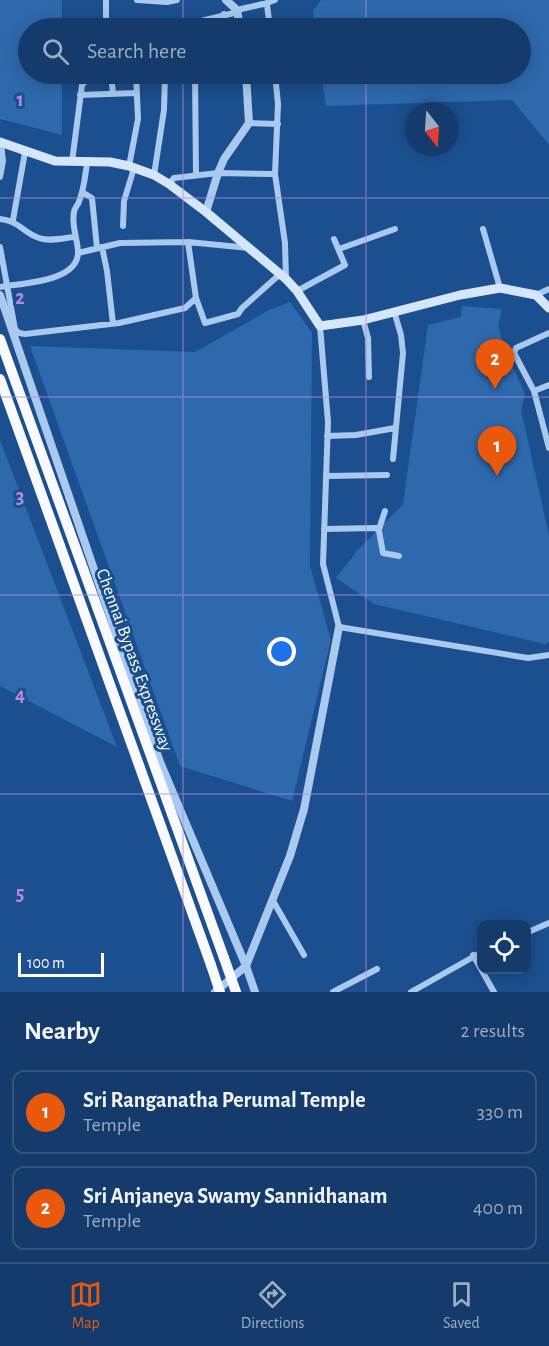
<!DOCTYPE html>
<html lang="en">
<head>
<meta charset="utf-8">
<style>
  body { margin:0; font-family:"Alegreya Sans",sans-serif; background:#214673; color:#f1f3f6 }
  .controls { position:absolute; right:18px; bottom:18px; display:grid; overflow:hidden; border-radius:12px; box-shadow:0 3px 15px #0003 }
  .controls button { width:54px; height:54px; display:grid; place-items:center; padding:0; border:0; border-bottom:2px solid #33557e; background:#143b6b; color:#f1f3f6; font:30px sans-serif }
  .compass { position:absolute; left:405px; top:102px; width:54px; height:54px; border-radius:50%; background:#143b6b; box-shadow:0 3px 15px #0003; rotate:163deg }
  .scale { position:absolute; left:18px; bottom:15px; width:86px; box-sizing:border-box; padding-left:6px; border:3px solid #fff; border-top:0; font-size:16px; line-height:21px; white-space:nowrap; color:#fff; -webkit-text-stroke:4px #1b4f8f; paint-order:stroke }
  .you { position:absolute; left:282px; top:652px; width:21px; height:21px; margin:-15px; border:4px solid #fff; border-radius:50%; background:#1a73e8; box-shadow:0 0 0 9px #1a73e833 }
  .badge { display:grid; place-items:center; width:39px; height:39px; border-radius:50%; background:#ea580c; color:#fff; font-size:20px; font-weight:700 }
  .pin { position:absolute; translate:-50% -50px; filter:drop-shadow(0 2px 3px #0008) }
  .pin::after { content:''; position:absolute; top:32px; width:21px; height:18px; background:inherit; clip-path:polygon(0 0,100% 0,50% 100%) }
  .list { margin:0; padding:0; list-style:none }
  h2 { display:flex; justify-content:space-between; align-items:center; height:78px; margin:0; padding:0 24px; font-size:26px }
  h2 small { font-size:20px; font-weight:400; color:#9dadc1 }
  .list li { display:grid; grid-template-columns:39px 1fr auto; gap:18px; align-items:center; box-sizing:border-box; height:84px; margin:0 12px 12px; padding:0 12px; border:2px solid #33557e; border-radius:12px }
  .list b { display:block; font-size:22px; white-space:nowrap }
  .list p { margin:0; font-size:20px; white-space:nowrap; color:#9dadc1 }
  .list em { font-size:20px; font-style:normal; color:#9dadc1 }
  .icon { flex:none; width:33px; height:33px; fill:none; stroke:currentColor; stroke-width:2; stroke-linecap:round; stroke-linejoin:round }
  .map { position:relative; flex:none; width:549px; height:992px; overflow:hidden }
  .search { position:absolute; background:#143b6b; box-shadow:0 3px 15px #0003; left:18px; right:18px; top:18px; height:66px; display:flex; align-items:center; gap:15px; box-sizing:border-box; padding:0 21px; border-radius:33px; color:#9dadc1; font-size:22px }
  .sheet { height:270px; background:#143b6b }
  nav { display:flex; justify-content:space-around; align-items:center; box-sizing:border-box; height:84px; border-top:2px solid #33557e; background:#143b6b; font-size:16px; color:#9dadc1 }
  nav a { display:grid; justify-items:center; gap:3px }
  nav .on { color:#ea580c }
  .map>svg:first-child { display:block }
  .green { fill:#2e69ad }
  .lines { fill:none; stroke-linecap:round; stroke-linejoin:round }
  .minor { stroke:#a9c9ee; stroke-width:6 }
  .tertiary { stroke:#a9c9ee; stroke-width:8 }
  .secondary { stroke:#d6e6fa; stroke-width:9 }
  .trunk { stroke:#f8faff; stroke-width:10 }
  .trunk-bridge { stroke:#f8faff; stroke-width:10 }
  .grid { fill:none; stroke:#b68bdc; stroke-width:1.5; stroke-opacity:0.55 }
  .labels { text-anchor:middle; dominant-baseline:central; stroke-width:6; stroke-linejoin:round; paint-order:stroke }
  .street-label { font-size:18px; fill:#fff; stroke:#1b4f8f }
  .grid-label { font-size:20px; text-anchor:middle; font-weight:bold; fill:#b68bdc; stroke:#1b4f8f; stroke-width:6; stroke-linejoin:round; paint-order:stroke }
</style>
</head>
<body>
<div class="map">
<svg width="549" height="992" viewBox="0 0 549 992">
  <rect width="100%" height="100%" fill="#1b4f8f"/>
  <path class="green" d="M 0,0 L 62,0 L 62,28 L 28,28 L 28,74 L 62,74 L 62,135 L 0,119 Z
    M 321,0 L 549,0 L 549,145 L 512,100 L 326,106 L 321,74 L 520,74 L 520,28 L 315,28 L 313,11 Z
    M 290,302 L 312,333 L 310,566 L 331,640 L 292,801 L 180,766 L 30,346 L 195,352 L 269,310 Z
    M 462,306 L 502,309 L 498,326 L 505,349 L 525,394 L 521,410 L 549,535 L 549,642 L 545,644 L 374,604 L 336,578 L 357,551 L 403,504 L 428,325 L 461,317 Z
    M 0,440 L 117,747 L 0,686 Z"/>
  <g class="lines">
    <path class="minor" d="M 137,0 L 167,2 L 177,0
      M 264,4 L 275,0
      M 237,10 L 263,4 L 267,5 L 270,28
      M 224,14 L 225,28
      M 106,28 L 106,0
      M 194,28 L 193,23 L 238,12
      M 111,74 L 113,94
      M 195,74 L 196,175
      M 275,74 L 278,104 L 275,174 L 285,243 L 286,279
      M 80,95 L 137,93
      M 249,123 L 278,124
      M 72,162 L 82,85 L 92,74
      M 129,166 L 138,119 L 136,74
      M 154,175 L 164,110 L 165,74
      M 0,177 L 3,161 L 1,143
      M 169,184 L 174,178 L 218,173 L 275,174
      M 82,192 L 92,198 L 97,248
      M 0,219 C 20,221 23,233 39,238 C 49,242 64,238 74,237
      M 13,220 L 25,152
      M 123,226 L 124,201 L 134,168
      M 483,229 L 500,288
      M 188,242 L 196,298 L 205,323 L 238,314 L 242,308 L 279,275
      M 0,247 L 15,329 L 19,333 L 25,334 L 119,323 L 185,308 L 196,298
      M 102,247 L 107,271 L 113,324
      M 339,249 L 395,229
      M 78,253 L 120,243 L 188,242 L 249,248
      M 0,287 C 22,283 77,282 78,253 C 78,239 71,226 74,212 C 74,210 77,205 78,204 C 84,191 85,177 87,163
      M 297,291 L 345,265 L 334,239
      M 536,295 L 549,289
      M 363,320 L 368,338 L 369,377
      M 320,326 L 328,422 L 323,564 L 339,627 L 528,658 L 549,655
      M 549,333 L 516,348 L 514,353 L 534,391 L 549,448
      M 534,391 L 549,385
      M 327,436 L 356,435 L 395,428
      M 393,459 L 403,353 L 401,335 L 394,311
      M 326,476 L 387,475
      M 324,529 L 376,528 L 379,531 L 383,553 L 399,556
      M 379,529 L 385,511
      M 272,899 L 304,955
      M 526,933 L 549,923
      M 473,955 L 494,992
      M 333,992 L 377,969
      M 411,992 L 482,952"/>
    <path class="tertiary" d="M 226,0 L 237,10 L 240,28
      M 206,212 L 218,173 L 224,159 L 249,123 L 246,74
      M 0,295 L 160,762 L 246,966 L 255,992
      M 215,992 L 246,966 L 290,856 L 304,809 L 339,627"/>
    <path class="secondary" d="M 0,142 L 55,161 L 110,162 L 129,166 L 154,175 L 169,184 L 206,212 L 286,279 L 297,291 L 320,326 L 363,320 L 460,295 L 500,288 L 536,295 L 549,308"/>
    <path class="trunk" d="M 0,339 L 224,958
      M 0,379 L 211,965"/>
    <path class="trunk-bridge" d="M 224,958 L 236,992
      M 211,965 L 220,992"/>
  </g>
  <path class="grid" d="M 183,0 L 183,28M 366,0 L 366,28M 183,74 L 183,992M 366,74 L 366,992M 0,198 L 549,198M 0,397 L 549,397M 0,595 L 549,595M 0,794 L 549,794"/>
  <g class="labels">
    <g class="street-label">
      <text transform="translate(134 660) rotate(70)">Chennai Bypass Expressway</text>
    </g>
  </g>
  <g class="grid-label">
    <text x="20" y="106">1</text>
    <text x="20" y="304">2</text>
    <text x="20" y="503">3</text>
    <text x="20" y="701">4</text>
    <text x="20" y="900">5</text>
  </g>
</svg>
<div class="controls">
<button><svg class="icon" aria-label="locate" viewBox="0 0 24 24"><circle cx="12" cy="12" r="6"/><path d="M12 2v4M12 18v4M2 12h4M18 12h4"/></svg></button>
</div>
<svg class="compass" viewBox="-18 -18 36 36"><path d="M0-13l5 13h-10z" fill="#e53935"/><path d="M0 13l5-13h-10z" fill="#9dadc1"/></svg>
<div class="scale">100 m</div>
<div class="you"></div>
<div class="pin badge" style="left:497px;top:476px">1</div>
<div class="pin badge" style="left:495px;top:389px">2</div>
<div class="search"><svg class="icon" aria-label="search" viewBox="0 0 24 24"><circle cx="10" cy="10" r="6"/><path d="M15 15l6 6"/></svg>Search here</div>
</div>
<section class="sheet">
<h2>Nearby<small>2 results</small></h2>
<ul class="list">
<li><span class="badge">1</span><div><b>Sri Ranganatha Perumal Temple</b><p>Temple</p></div><em>330 m</em></li>
<li><span class="badge">2</span><div><b>Sri Anjaneya Swamy Sannidhanam</b><p>Temple</p></div><em>400 m</em></li>
</ul>
</section>
<nav>
<a class="on"><svg class="icon" aria-label="map" viewBox="0 0 24 24"><path d="M3 6l6-2 6 2 6-2v14l-6 2-6-2-6 2zM9 4v14M15 6v14"/></svg>Map</a>
<a><svg class="icon" aria-label="directions" viewBox="0 0 24 24"><path d="M12 3l9 9-9 9-9-9zM9 14v-3h6M13 9l2 2-2 2"/></svg>Directions</a>
<a><svg class="icon" aria-label="saved" viewBox="0 0 24 24"><path d="M7 4h10v16l-5-4-5 4z"/></svg>Saved</a>
</nav>
</body>
</html>
